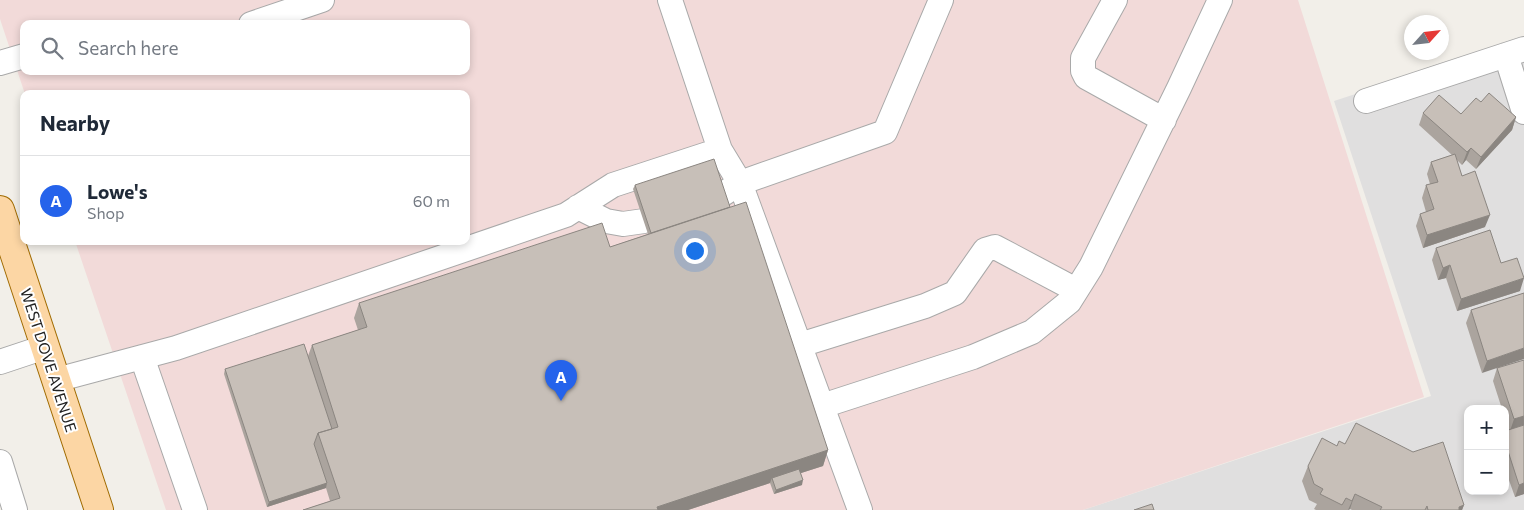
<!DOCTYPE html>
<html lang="en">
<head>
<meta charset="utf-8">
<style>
  body { margin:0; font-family:Commissioner,sans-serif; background:#f2f2f3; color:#1f2937 }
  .controls { position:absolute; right:15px; bottom:15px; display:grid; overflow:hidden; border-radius:10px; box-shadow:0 2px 8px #0003 }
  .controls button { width:45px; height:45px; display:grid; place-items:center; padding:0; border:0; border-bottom:1px solid #e0e1e3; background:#fff; color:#1f2937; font:25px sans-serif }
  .compass { position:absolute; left:1404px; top:15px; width:45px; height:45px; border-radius:50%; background:#fff; box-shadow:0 2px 8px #0003; rotate:63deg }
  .you { position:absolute; left:694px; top:250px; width:18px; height:18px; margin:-12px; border:4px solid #fff; border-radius:50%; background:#1a73e8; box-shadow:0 0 0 8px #1a73e833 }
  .badge { display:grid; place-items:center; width:32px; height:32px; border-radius:50%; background:#2563eb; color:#fff; font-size:16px; font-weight:700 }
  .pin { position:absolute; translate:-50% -41px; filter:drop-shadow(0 1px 2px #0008) }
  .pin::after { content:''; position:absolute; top:26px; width:18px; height:15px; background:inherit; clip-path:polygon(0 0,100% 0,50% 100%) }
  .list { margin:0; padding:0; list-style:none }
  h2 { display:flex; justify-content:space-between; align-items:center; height:65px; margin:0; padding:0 20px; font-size:21px }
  h2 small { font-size:16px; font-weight:400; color:#747a83 }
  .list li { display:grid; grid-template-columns:32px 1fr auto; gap:15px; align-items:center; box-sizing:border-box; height:90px; padding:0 20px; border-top:1px solid #e0e1e3 }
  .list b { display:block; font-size:19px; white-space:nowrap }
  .list p { margin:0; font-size:16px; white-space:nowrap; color:#747a83 }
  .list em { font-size:16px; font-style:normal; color:#747a83 }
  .icon { flex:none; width:28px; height:28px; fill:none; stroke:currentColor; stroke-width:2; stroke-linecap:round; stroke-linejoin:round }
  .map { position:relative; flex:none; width:1524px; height:510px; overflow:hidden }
  .search { position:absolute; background:#fff; box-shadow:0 2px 8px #0003; left:20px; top:20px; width:450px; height:55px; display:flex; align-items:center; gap:12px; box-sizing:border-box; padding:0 18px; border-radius:10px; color:#747a83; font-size:19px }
  .panel { position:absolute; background:#fff; box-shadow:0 2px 8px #0003; left:20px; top:90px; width:450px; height:155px; border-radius:10px }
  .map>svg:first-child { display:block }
  .residential { fill:#e0dfdf; fill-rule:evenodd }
  .commercial { fill:#f2dad9; fill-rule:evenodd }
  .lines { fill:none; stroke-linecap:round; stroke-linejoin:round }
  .minor-casing { stroke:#a9a9a9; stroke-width:26 }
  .major-casing { stroke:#a06b00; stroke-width:30 }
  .minor { stroke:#fff; stroke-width:24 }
  .major { stroke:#fcd6a4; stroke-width:28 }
  .wall { fill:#aba49e }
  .shaded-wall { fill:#8b8681 }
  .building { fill:#c7bfb8; stroke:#8b8681 }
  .labels { text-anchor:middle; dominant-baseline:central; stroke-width:4; stroke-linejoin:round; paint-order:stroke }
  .street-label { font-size:15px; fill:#222; stroke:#fff }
</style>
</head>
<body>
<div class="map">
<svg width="1524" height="510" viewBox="0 0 1524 510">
  <rect width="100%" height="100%" fill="#f2efe9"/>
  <path class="residential" d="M 1524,39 L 1524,510 L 1083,510 L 1431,396 L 1334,101 ZM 1468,409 L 1505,409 L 1505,491 L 1468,491 Z"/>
  <path class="commercial" d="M 0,0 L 1298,0 L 1424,397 L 1083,510 L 166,510 L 75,241 L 466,241 L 466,94 L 25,94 L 0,19 ZM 24,24 L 466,24 L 466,71 L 24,71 Z"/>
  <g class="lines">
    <defs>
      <path id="minor" d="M 1115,0 L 1083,58 L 1083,71 L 1086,77 L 1164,120
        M 251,24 L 322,0
        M 1506,55 L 1524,112
        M 0,63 L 24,56
        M 1366,101 L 1524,49
        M 720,150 L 740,183 L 885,132 L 941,0
        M 723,194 L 740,183 L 860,510
        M 578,207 L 606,221 L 623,224 L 644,221
        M 800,345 L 925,306 L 955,293 L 985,250 L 995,247 L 1076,290
        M 142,357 L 195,510
        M 0,362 L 45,347
        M 56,380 L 176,348 L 566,215 L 613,185 L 720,150 L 670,0
        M 822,406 L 973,357 L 1032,332 L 1069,302 L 1091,267 L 1179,88 L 1220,0
        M 0,462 L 15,510"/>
      <path id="major" d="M 0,210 L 99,510"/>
    </defs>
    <use href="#minor" class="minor-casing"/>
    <use href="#major" class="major-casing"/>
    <use href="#minor" class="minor"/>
    <use href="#major" class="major"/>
  </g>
  <path class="wall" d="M 1481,102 L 1516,117 L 1512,130 L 1476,169 L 1466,160 L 1462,165 L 1456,159 L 1462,176 L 1485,227 L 1423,248 L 1416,226 L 1420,214 L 1426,212 L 1422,198 L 1426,185 L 1430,184 L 1427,174 L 1431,162 L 1452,155 L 1419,125 L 1423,113 L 1461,114 Z
    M 635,185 L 730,207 L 828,450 L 823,466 L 801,473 L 802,485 L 774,494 L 770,483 L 688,510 L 303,510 L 330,501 L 326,488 L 267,507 L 224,374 L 225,369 L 308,356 L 312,345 L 358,330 L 354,318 L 359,303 L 610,247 L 648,234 L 633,189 Z
    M 1436,248 L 1501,263 L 1520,291 L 1457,311 L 1446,278 L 1438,280 L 1432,260 Z
    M 1524,293 L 1482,373 L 1466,323 L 1471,310 Z
    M 1524,360 L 1524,494 L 1515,497 L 1505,469 L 1505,431 L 1509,430 L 1505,418 L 1505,409 L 1502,409 L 1493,381 L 1497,368 Z
    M 1337,446 L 1464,505 L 1462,510 L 1352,510 L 1350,509 L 1349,510 L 1316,510 L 1314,509 L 1317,504 L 1309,500 L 1302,481 L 1308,466 Z"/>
  <path class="shaded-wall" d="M 1516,117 L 1512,130 L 1476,169 L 1481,157 Z
    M 1471,148 L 1466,160 L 1462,165 L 1467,152 Z
    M 1490,215 L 1485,227 L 1423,248 L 1427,235 Z
    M 1450,265 L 1446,278 L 1438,280 L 1443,268 Z
    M 1524,278 L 1520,291 L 1457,311 L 1461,299 Z
    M 1524,348 L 1524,359 L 1482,373 L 1487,361 Z
    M 1524,416 L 1524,426 L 1510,431 L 1514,419 Z
    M 828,450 L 823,466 L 773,482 L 772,478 L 770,483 L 688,510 L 656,510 L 657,507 Z
    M 803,480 L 802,485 L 774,494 L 776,490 Z
    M 327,483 L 326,488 L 267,507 L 269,502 Z
    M 1524,483 L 1524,494 L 1515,497 L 1519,485 Z
    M 1355,494 L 1350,509 L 1348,510 L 1352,501 Z
    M 1464,505 L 1462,510 L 1458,510 L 1459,507 Z"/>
  <path class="building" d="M 1489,93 L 1516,117 L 1481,157 L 1471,148 L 1467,152 L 1423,113 L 1439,95 L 1461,114 L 1476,98 L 1481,102 Z
    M 1455,154 L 1462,176 L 1475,171 L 1490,215 L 1427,235 L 1420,214 L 1434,209 L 1426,185 L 1438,182 L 1431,162 Z
    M 714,159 L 730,207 L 651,233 L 635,185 Z
    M 746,202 L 828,450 L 657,507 L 658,510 L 303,510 L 340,498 L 318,433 L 338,427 L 312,345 L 367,327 L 359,303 L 602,223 L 610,247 Z
    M 1490,230 L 1501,263 L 1517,258 L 1524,278 L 1461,299 L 1450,265 L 1443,268 L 1436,248 Z
    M 1524,293 L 1524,348 L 1487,361 L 1471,310 Z
    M 304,344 L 332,429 L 318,433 L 314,444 L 327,483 L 269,502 L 225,369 Z
    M 1524,360 L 1524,416 L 1514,419 L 1497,368 Z
    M 1356,423 L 1413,452 L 1443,442 L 1464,505 L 1459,507 L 1459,510 L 1428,510 L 1427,506 L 1425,510 L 1380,510 L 1382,507 L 1355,494 L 1352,501 L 1346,498 L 1342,505 L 1320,494 L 1323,489 L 1314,484 L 1308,466 L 1322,438 L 1337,446 L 1339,441 L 1345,444 Z
    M 1524,425 L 1524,483 L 1519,485 L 1505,442 L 1505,431 Z
    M 799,469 L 803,480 L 776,490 L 772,478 Z
    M 1152,504 L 1154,510 L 1134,510 Z"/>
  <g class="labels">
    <g class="street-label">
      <text transform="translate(49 360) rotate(72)">WEST DOVE AVENUE</text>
    </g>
  </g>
</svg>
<div class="controls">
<button>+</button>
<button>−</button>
</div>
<svg class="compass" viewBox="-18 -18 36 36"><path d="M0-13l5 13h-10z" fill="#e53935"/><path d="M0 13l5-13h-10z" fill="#747a83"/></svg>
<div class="you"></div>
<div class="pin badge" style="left:561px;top:401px">A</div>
<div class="search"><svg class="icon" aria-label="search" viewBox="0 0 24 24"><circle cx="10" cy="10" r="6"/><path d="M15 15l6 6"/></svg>Search here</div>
<section class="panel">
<h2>Nearby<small></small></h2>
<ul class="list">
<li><span class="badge">A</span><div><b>Lowe's</b><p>Shop</p></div><em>60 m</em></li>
</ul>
</section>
</div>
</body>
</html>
